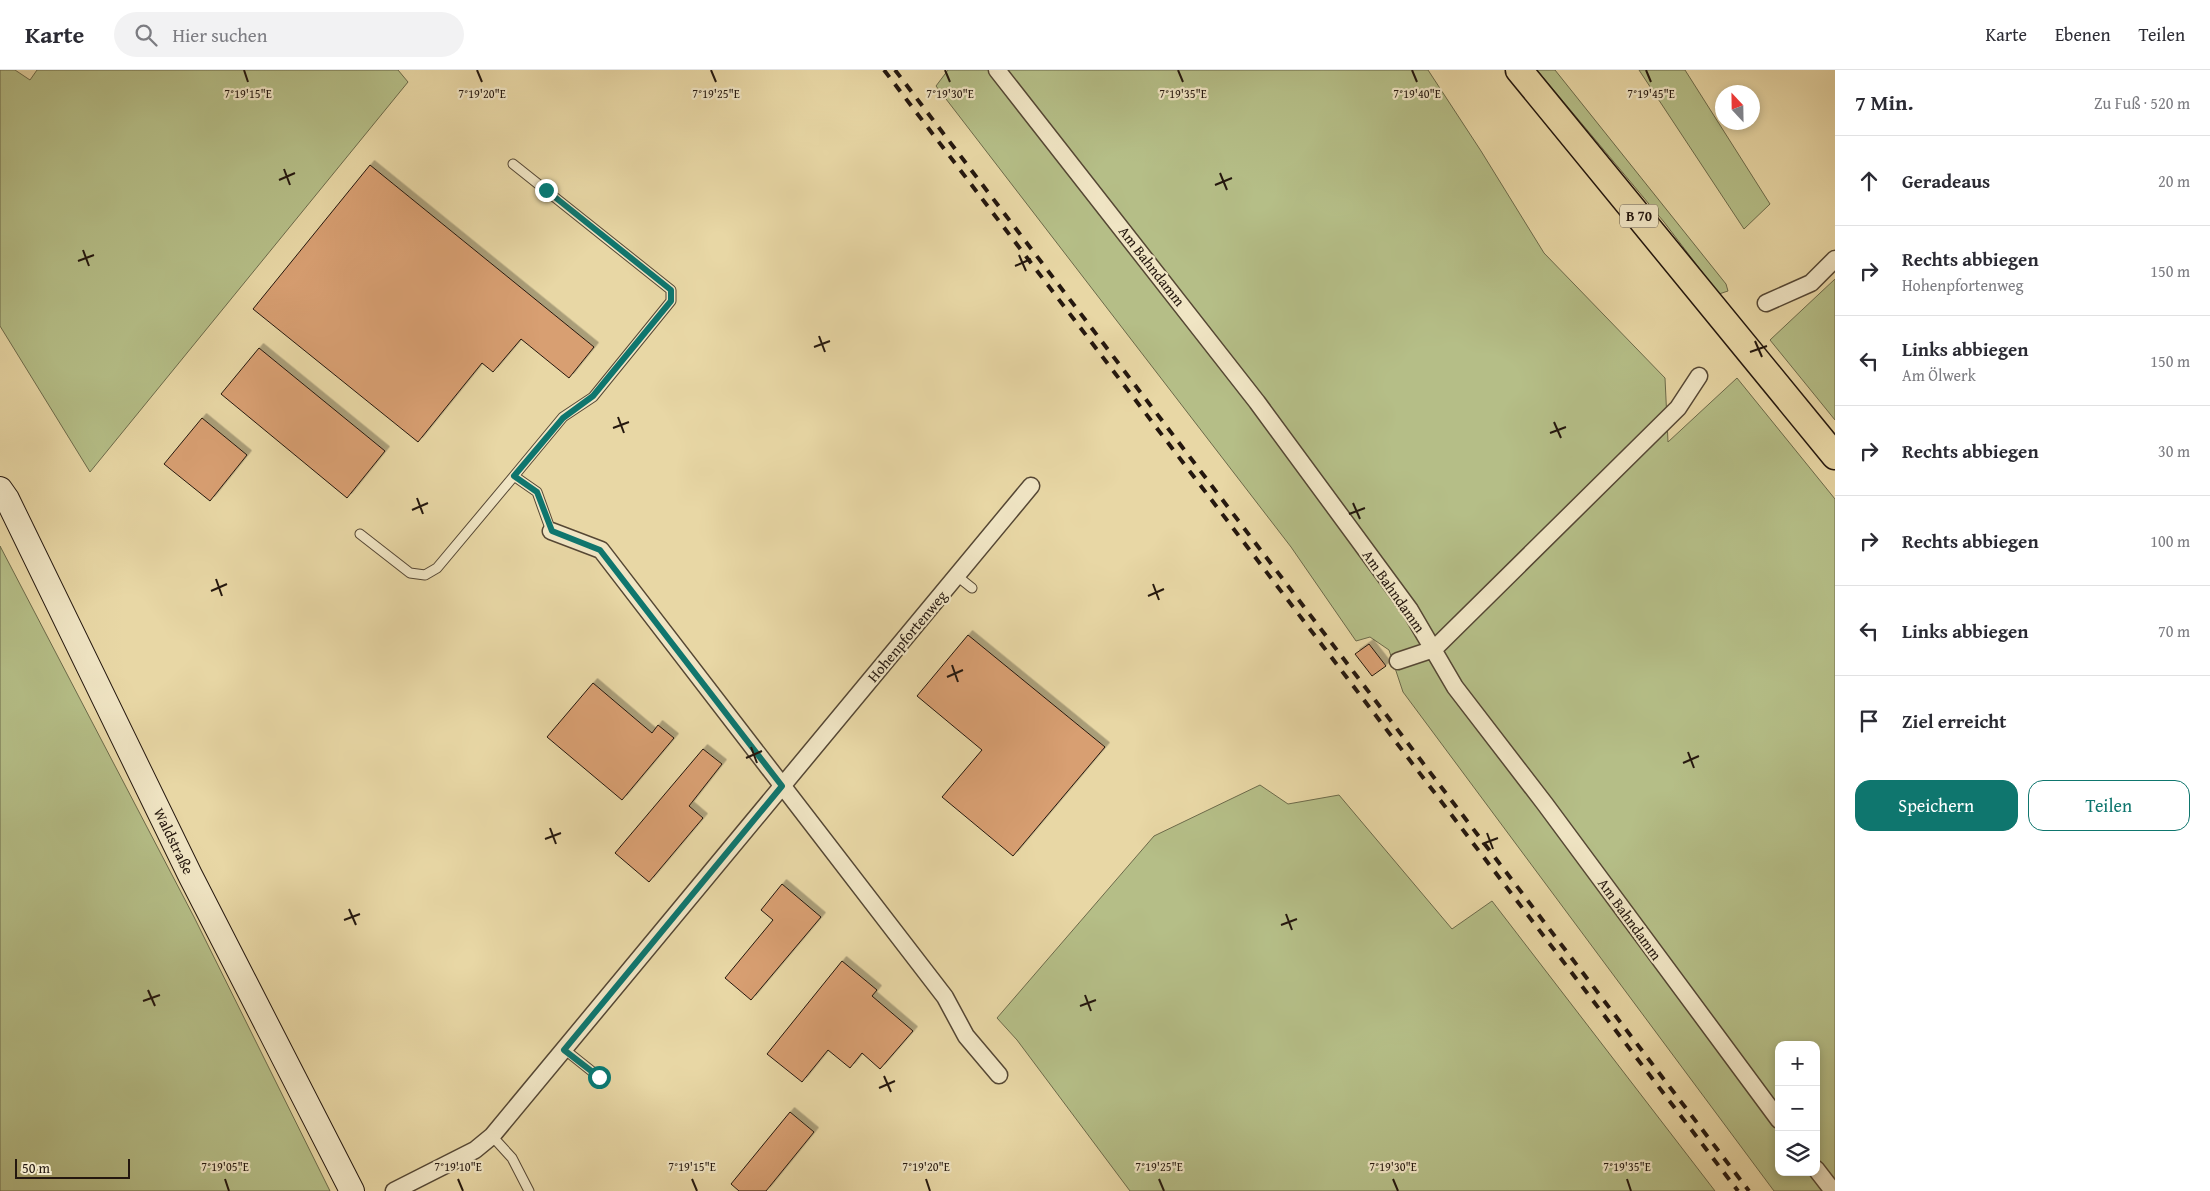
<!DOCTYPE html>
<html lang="de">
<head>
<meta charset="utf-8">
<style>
  body { margin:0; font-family:"Gentium Book Plus",serif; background:#f2f2f3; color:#2b2b33 }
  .controls { position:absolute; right:15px; bottom:15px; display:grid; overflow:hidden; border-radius:10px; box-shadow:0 2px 8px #0003 }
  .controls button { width:45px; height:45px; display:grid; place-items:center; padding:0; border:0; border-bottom:1px solid #e1e1e2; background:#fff; color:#2b2b33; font:25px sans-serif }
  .compass { position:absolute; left:1715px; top:15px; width:45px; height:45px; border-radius:50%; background:#fff; box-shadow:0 2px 8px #0003; rotate:338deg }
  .scale { position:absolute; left:15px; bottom:12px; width:115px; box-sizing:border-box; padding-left:5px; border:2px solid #24170e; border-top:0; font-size:14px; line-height:18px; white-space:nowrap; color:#24170e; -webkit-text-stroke:4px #f0e5c4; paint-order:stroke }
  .stop { position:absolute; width:15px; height:15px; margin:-11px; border:4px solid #0f766e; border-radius:50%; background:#fff }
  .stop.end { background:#0f766e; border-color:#fff; box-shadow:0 1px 5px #0008 }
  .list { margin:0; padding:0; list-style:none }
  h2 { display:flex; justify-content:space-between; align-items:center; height:65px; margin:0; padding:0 20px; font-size:21px }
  h2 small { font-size:16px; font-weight:400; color:#7c7c81 }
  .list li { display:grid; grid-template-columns:32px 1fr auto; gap:15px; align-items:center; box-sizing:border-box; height:90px; padding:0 20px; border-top:1px solid #e1e1e2 }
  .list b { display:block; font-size:19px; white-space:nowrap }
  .list p { margin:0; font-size:16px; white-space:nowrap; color:#7c7c81 }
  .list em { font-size:16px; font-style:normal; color:#7c7c81 }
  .actions { display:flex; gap:10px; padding:15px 20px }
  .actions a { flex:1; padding:11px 0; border:1px solid #0f766e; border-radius:15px; text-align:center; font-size:18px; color:#0f766e }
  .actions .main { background:#0f766e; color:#fff }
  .icon { flex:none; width:28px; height:28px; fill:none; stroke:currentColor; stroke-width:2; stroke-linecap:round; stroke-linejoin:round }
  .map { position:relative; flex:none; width:1835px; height:1121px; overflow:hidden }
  header { display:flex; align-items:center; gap:30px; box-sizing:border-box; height:70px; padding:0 25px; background:#fff; border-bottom:1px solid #e1e1e2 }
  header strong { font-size:24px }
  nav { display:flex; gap:28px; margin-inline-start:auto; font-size:18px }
  .search { width:350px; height:45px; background:#f2f2f3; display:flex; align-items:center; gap:12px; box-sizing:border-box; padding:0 18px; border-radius:28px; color:#7c7c81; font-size:19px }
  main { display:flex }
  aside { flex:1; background:#fff }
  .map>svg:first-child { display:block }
  .green { fill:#b5be87; stroke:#6c6a4a; fill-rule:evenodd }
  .building { fill:#d89f72; stroke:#24170e; filter:url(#shadow) }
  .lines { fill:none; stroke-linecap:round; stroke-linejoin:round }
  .lane-casing { stroke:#554734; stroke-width:11 }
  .street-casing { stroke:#554734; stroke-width:19 }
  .secondary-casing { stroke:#24170e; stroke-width:26 }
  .primary-casing { stroke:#24170e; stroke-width:29 }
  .lane { stroke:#f0e5c4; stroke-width:9 }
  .street { stroke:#f0e5c4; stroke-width:16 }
  .secondary { stroke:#f0e5c4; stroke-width:24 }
  .primary { stroke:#e8d7a5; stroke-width:26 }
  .rail { stroke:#24170e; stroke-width:4; stroke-dasharray:9 9; stroke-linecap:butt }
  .route { stroke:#0f766e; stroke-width:6 }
  .ticks { fill:none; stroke:#24170e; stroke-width:2 }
  .labels { text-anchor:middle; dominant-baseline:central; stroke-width:4.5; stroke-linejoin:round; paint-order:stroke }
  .shield { fill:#f0e5c4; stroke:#615545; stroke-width:1 }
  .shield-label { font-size:14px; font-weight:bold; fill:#24170e }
  .street-label { font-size:15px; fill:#24170e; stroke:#f0e5c4 }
  .ticks-label { font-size:12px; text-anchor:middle; fill:#24170e; stroke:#f0e5c4; stroke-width:4.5; stroke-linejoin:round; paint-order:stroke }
</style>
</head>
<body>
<header>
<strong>Karte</strong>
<div class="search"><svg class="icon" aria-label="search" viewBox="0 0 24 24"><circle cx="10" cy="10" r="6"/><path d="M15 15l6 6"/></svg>Hier suchen</div>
<nav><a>Karte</a><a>Ebenen</a><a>Teilen</a></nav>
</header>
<main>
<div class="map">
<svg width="1835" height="1121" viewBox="0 0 1835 1121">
  <defs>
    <filter id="shadow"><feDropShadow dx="4.5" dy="-4.5" stdDeviation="0" flood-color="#0004"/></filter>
  </defs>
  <rect width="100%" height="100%" fill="#e8d7a5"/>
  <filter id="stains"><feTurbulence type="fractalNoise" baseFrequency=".004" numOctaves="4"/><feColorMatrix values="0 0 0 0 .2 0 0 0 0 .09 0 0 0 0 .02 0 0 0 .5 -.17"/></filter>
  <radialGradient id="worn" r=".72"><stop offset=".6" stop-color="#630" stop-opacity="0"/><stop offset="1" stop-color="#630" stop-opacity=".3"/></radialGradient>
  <path class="green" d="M 0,0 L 15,0 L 30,10 L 37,0 L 398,0 L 408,12 L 90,402 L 0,256 Z
    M 948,0 L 1428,0 L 1481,81 L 1544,183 L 1665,308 L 1668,372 L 1737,308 L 1835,429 L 1835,1121 L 1774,1121 L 1403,622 L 1389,580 L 1370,567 L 1356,571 L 1291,477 L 936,16 ZM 1779,975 L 1816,975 L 1816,1102 L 1779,1102 Z
    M 1537,0 L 1555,0 L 1726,214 L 1728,221 L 1719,224 L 1664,152 Z
    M 1639,0 L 1685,0 L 1770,134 L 1744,159 Z
    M 1835,209 L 1835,350 L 1770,270 Z
    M 0,476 L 194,847 L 330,1121 L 0,1121 Z
    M 1260,715 L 1288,734 L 1339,725 L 1452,859 L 1492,831 L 1715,1121 L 1130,1121 L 1017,970 L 997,948 L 1154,766 Z"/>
  <path class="building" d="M 370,95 L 594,277 L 569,308 L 521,269 L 493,302 L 482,293 L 418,372 L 253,239 Z
    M 259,278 L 385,381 L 347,428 L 221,324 Z
    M 202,348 L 247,385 L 210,431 L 164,394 Z
    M 968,565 L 1105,677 L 1013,786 L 942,727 L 982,680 L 917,626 Z
    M 1369,574 L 1386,596 L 1372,606 L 1355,584 Z
    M 593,613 L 652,663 L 658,655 L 674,668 L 622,730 L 547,667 Z
    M 703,679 L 722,694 L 689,736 L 703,748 L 649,812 L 615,783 Z
    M 782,814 L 821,847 L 751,930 L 725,908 L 773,850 L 761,840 Z
    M 842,891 L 877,920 L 872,926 L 913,961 L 880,999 L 862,983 L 850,998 L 828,980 L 802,1012 L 767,984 Z
    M 790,1042 L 814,1062 L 766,1121 L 739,1121 L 731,1114 Z"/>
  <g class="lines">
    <defs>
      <path id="lane" d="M 513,94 L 671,220 L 671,231 L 593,327 L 563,347 L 514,406
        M 360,464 L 410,503 L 425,505 L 437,498 L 514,406 L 537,422 L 551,461
        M 957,506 L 972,518
        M 564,979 L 599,1007
        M 492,1066 L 512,1088 L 529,1121"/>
      <path id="street" d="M 997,0 L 1257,332 L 1410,540 L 1455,617 L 1545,734 L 1779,1050
        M 1766,233 L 1811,213 L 1835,189
        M 551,461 L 601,480 L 945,927 L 966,966 L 999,1005
        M 1398,591 L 1434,579 L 1678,338 L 1699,306
        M 1816,1099 L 1833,1121
        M 394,1121 L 475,1080 L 492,1066 L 1031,416"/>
      <path id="secondary" d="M 0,419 L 7,429 L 190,805 L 352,1121"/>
      <path id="primary" d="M 1519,0 L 1835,386"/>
    </defs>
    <use href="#lane" class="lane-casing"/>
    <use href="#street" class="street-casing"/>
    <use href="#secondary" class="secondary-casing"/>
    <use href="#primary" class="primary-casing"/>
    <use href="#lane" class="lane"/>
    <use href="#street" class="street"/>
    <use href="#secondary" class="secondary"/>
    <use href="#primary" class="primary"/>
    <path class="rail" d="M 884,0 L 1738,1121
      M 895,0 L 1749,1121"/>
  </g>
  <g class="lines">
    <path class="route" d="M 546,120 L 671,220 L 671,231 L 593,326 L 563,348 L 514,406 L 537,422 L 552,461 L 600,480 L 782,716 L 564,980 L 599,1007"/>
  </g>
  <path class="ticks" d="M 244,0 L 248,12M 477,0 L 482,12M 711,0 L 716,12M 945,0 L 950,12M 1178,0 L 1183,12M 1412,0 L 1417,12M 1646,0 L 1651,12M 284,99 L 290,115M 1220,103 L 1227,120M 279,110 L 295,103M 1215,115 L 1232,108M 83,180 L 89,196M 1019,185 L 1026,201M 78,191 L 94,185M 1015,196 L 1031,189M 819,266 L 825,282M 1755,271 L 1762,287M 814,277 L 830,271M 1750,282 L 1767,276M 618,347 L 624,363M 1554,352 L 1561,368M 613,358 L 629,352M 1550,363 L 1566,357M 417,428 L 423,444M 1353,433 L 1360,449M 412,440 L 428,433M 1349,444 L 1365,438M 216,509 L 222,526M 1153,514 L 1159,530M 211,521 L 227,514M 1148,526 L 1164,519M 952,595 L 958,612M 947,607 L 963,600M 751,677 L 757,693M 1688,682 L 1694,698M 746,688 L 762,681M 1683,693 L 1699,686M 550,758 L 556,774M 1487,763 L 1493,779M 545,769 L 561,763M 1482,774 L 1498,768M 349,839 L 356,855M 1286,844 L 1292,860M 344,850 L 360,844M 1281,855 L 1297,849M 148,920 L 155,936M 1085,925 L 1091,941M 143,931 L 160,925M 1080,936 L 1096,930M 884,1006 L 891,1022M 879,1018 L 895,1011M 225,1109 L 229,1121M 458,1109 L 463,1121M 692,1109 L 697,1121M 926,1109 L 930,1121M 1159,1109 L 1164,1121M 1393,1109 L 1398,1121M 1627,1109 L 1631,1121"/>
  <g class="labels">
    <rect class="shield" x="1620" y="134.5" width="38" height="23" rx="4"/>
    <g class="shield-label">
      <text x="1639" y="146">B 70</text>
    </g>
    <g class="street-label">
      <text transform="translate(1152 196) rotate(52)">Am Bahndamm</text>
      <text transform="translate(1394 521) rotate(55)">Am Bahndamm</text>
      <text transform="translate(907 566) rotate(-50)">Hohenpfortenweg</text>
      <text transform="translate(174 771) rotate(64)">Waldstraße</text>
      <text transform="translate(1630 849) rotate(54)">Am Bahndamm</text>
    </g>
  </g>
  <g class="ticks-label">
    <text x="248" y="28">7°19'15"E</text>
    <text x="482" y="28">7°19'20"E</text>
    <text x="716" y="28">7°19'25"E</text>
    <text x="950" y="28">7°19'30"E</text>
    <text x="1183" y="28">7°19'35"E</text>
    <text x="1417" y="28">7°19'40"E</text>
    <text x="1651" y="28">7°19'45"E</text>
    <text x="225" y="1101">7°19'05"E</text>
    <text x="458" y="1101">7°19'10"E</text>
    <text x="692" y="1101">7°19'15"E</text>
    <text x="926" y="1101">7°19'20"E</text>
    <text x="1159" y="1101">7°19'25"E</text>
    <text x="1393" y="1101">7°19'30"E</text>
    <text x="1627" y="1101">7°19'35"E</text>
  </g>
  <rect width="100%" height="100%" filter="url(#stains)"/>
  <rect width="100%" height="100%" fill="url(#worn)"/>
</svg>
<div class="controls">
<button>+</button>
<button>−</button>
<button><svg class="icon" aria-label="layers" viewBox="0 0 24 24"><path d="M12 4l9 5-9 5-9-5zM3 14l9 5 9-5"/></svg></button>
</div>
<svg class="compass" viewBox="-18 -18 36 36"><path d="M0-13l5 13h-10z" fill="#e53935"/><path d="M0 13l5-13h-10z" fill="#7c7c81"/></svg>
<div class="scale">50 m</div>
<div class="stop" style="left:599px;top:1007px"></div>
<div class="stop end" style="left:546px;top:120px"></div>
</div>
<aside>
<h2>7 Min.<small>Zu Fuß · 520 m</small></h2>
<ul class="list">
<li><svg class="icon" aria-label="ahead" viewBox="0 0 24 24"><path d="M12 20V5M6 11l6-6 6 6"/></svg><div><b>Geradeaus</b></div><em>20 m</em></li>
<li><svg class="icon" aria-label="right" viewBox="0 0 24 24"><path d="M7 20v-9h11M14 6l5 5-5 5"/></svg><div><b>Rechts abbiegen</b><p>Hohenpfortenweg</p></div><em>150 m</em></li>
<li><svg class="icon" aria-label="left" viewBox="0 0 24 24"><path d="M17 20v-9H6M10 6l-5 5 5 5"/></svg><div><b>Links abbiegen</b><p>Am Ölwerk</p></div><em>150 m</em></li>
<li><svg class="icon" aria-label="right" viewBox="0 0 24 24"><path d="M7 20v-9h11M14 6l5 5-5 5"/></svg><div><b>Rechts abbiegen</b></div><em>30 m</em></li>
<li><svg class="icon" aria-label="right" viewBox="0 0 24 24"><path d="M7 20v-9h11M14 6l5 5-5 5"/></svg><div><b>Rechts abbiegen</b></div><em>100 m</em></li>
<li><svg class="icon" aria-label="left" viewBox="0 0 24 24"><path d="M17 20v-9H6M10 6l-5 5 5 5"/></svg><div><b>Links abbiegen</b></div><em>70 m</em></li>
<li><svg class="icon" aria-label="arrive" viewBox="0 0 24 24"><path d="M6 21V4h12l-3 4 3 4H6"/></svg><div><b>Ziel erreicht</b></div></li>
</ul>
<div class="actions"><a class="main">Speichern</a><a>Teilen</a></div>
</aside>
</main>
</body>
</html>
